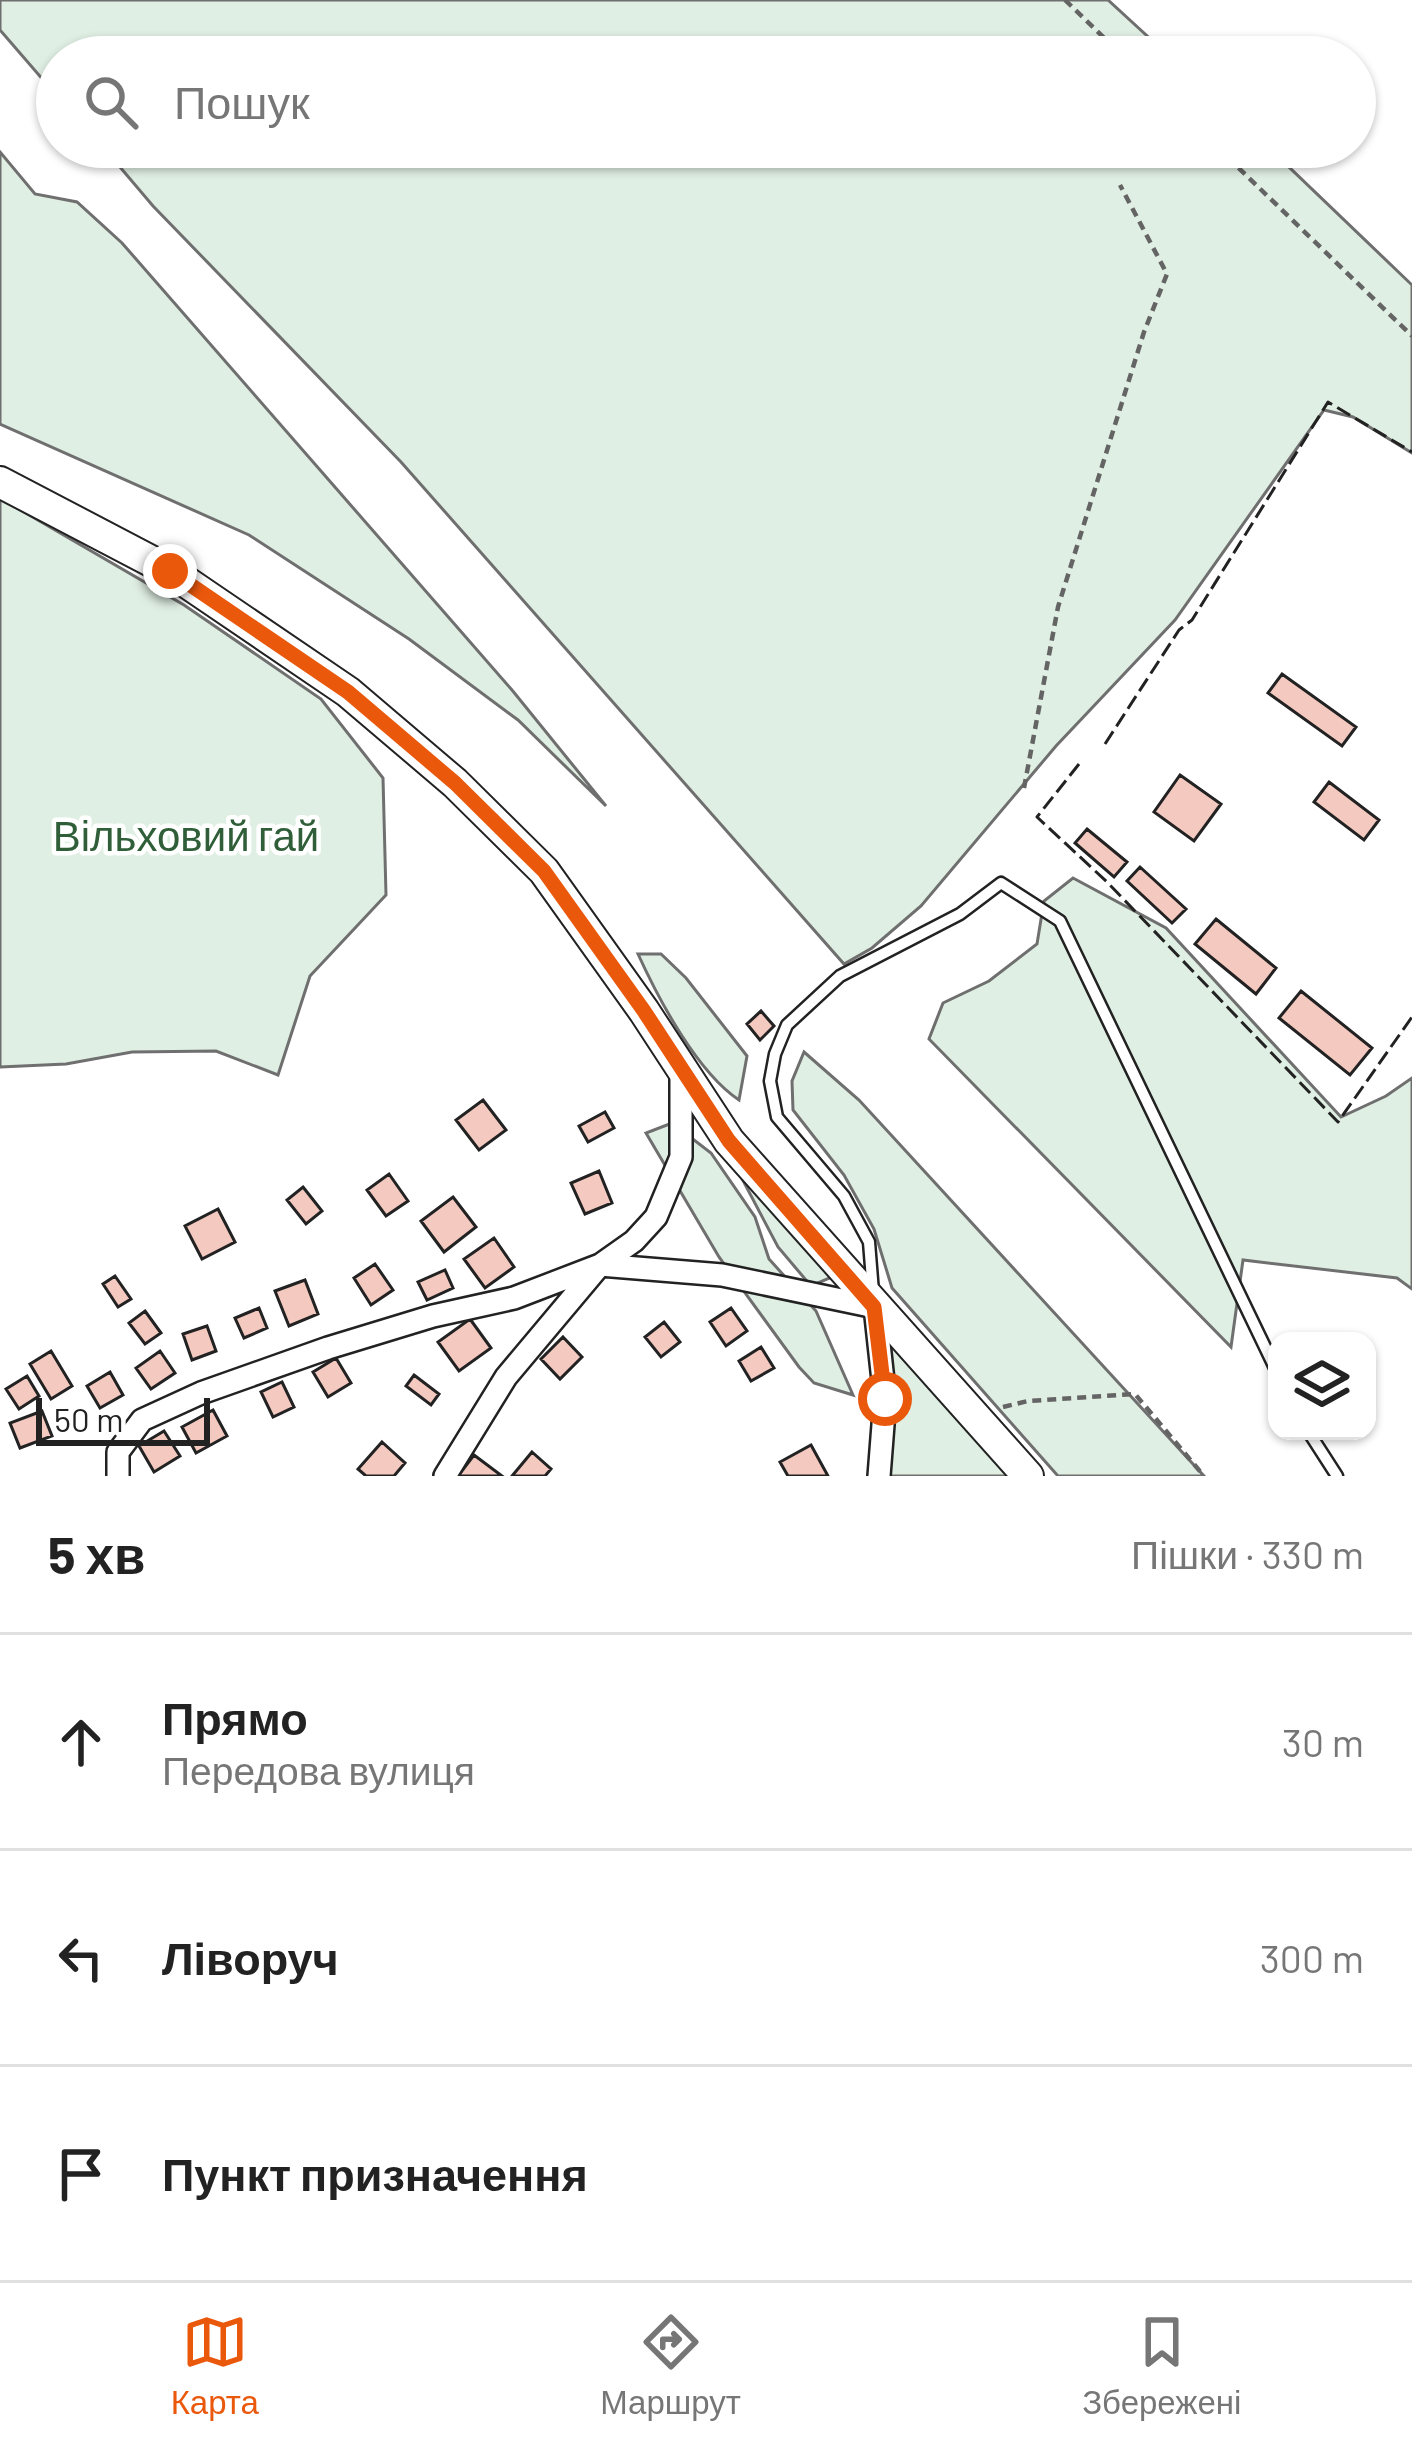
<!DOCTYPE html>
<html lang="uk">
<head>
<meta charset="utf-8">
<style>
  body { margin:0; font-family:Barlow,sans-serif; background:#f2f2f2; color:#222 }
  .controls { position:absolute; right:36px; bottom:36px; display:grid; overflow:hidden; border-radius:24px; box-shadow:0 3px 9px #0004 }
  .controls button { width:108px; height:108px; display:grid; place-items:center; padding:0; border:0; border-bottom:3px solid #e0e0e0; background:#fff; color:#222; font:60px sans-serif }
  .scale { position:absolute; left:36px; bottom:30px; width:174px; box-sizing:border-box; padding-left:12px; border:6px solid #222; border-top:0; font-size:33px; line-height:42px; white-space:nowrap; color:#222; -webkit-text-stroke:9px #fff; paint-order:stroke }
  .stop { position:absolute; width:36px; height:36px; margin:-27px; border:9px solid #ea580c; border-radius:50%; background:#fff }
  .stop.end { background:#ea580c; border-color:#fff; box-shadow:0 3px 12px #0008 }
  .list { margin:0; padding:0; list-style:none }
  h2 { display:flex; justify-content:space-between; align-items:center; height:156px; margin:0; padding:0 48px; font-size:51px }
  h2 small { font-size:39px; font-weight:400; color:#767676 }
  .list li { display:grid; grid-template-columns:78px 1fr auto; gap:36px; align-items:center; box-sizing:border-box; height:216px; padding:0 48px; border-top:3px solid #e0e0e0 }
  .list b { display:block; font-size:45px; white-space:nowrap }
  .list p { margin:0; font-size:39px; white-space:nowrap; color:#767676 }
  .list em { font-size:39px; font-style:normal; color:#767676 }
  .icon { flex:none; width:66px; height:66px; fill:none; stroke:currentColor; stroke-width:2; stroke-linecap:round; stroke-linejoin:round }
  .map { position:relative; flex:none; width:1412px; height:1476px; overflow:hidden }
  .search { position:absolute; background:#fff; box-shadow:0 3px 9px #0004; left:36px; right:36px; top:36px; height:132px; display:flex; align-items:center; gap:30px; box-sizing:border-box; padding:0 42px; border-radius:66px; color:#767676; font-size:45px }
  .sheet { height:804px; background:#fff }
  nav { display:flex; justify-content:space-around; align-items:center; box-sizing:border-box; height:168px; border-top:3px solid #e0e0e0; background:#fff; font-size:33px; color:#767676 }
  nav a { display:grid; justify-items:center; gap:6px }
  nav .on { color:#ea580c }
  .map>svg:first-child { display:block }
  .green { fill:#e0efe3; stroke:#6f6f6f; stroke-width:3 }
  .building { fill:#f3c9c0; stroke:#222; stroke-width:3 }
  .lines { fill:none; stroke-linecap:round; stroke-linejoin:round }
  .lane-casing { stroke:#222; stroke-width:15 }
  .street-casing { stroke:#222; stroke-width:26 }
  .secondary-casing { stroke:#222; stroke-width:34 }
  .path { stroke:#646464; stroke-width:4.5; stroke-dasharray:9 6; stroke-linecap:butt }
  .lane { stroke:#fff; stroke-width:10 }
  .street { stroke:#fff; stroke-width:21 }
  .secondary { stroke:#fff; stroke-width:30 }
  .fence { stroke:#222; stroke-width:3; stroke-dasharray:15 6; stroke-linecap:butt }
  .route { stroke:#ea580c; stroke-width:15 }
  .labels { text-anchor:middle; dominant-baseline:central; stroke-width:9; stroke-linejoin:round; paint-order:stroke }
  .park-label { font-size:42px; fill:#2f5e38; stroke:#fff }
</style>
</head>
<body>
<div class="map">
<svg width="1412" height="1476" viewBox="0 0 1412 1476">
  <rect width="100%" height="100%" fill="#fff"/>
  <path class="green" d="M 0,0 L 1108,0 L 1170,57 L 57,57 L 57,96 L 0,30 Z
    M 103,147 L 1268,147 L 1412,285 L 1412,453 L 1353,417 L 1324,410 L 1175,620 L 1056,746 L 921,906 L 872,948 L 844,964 L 401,462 L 153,206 Z
    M 0,152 L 35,194 L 77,202 L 122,243 L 512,690 L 606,806 L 518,720 L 409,639 L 249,535 L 0,424 Z
    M 0,498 L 184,605 L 321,699 L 383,778 L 386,895 L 310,976 L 278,1075 L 216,1051 L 132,1052 L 66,1064 L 0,1067 Z
    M 1073,878 L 1166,928 L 1341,1117 L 1386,1096 L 1412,1078 L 1412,1289 L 1397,1278 L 1243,1260 L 1231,1347 L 929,1039 L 943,1003 L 989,981 L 1037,944 L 1044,901 Z
    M 638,954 L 661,954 L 686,978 L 747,1056 L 739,1100 C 697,1072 659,1000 638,954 Z
    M 804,1052 L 859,1100 L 1204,1476 L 1058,1476 L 892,1288 L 874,1229 L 844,1175 L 793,1110 L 792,1081 Z
    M 672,1123 L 711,1153 L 755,1217 L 769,1259 L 816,1311 L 853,1395 L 814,1383 L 799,1367 L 719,1257 L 646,1133 Z
    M 728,1152 L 832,1277 L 811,1286 L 778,1247 Z
    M 875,1307 L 1029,1476 L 879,1476 Z"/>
  <path class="building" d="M 1282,674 L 1356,727 L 1342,746 L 1268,693 Z
    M 1180,775 L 1221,804 L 1194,841 L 1154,812 Z
    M 1329,782 L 1379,820 L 1364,840 L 1314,802 Z
    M 1087,829 L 1127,862 L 1114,877 L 1075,843 Z
    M 1140,867 L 1186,909 L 1172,923 L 1127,881 Z
    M 1216,919 L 1276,968 L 1256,994 L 1195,944 Z
    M 1301,991 L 1372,1048 L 1350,1075 L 1279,1018 Z
    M 761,1011 L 774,1026 L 760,1040 L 747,1024 Z
    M 483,1100 L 506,1130 L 479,1150 L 456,1120 Z
    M 605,1112 L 614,1128 L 588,1142 L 579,1126 Z
    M 599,1171 L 612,1203 L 585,1214 L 571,1183 Z
    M 389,1174 L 408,1201 L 386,1216 L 367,1190 Z
    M 303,1187 L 322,1211 L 306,1224 L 287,1200 Z
    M 453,1197 L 476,1227 L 444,1252 L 421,1221 Z
    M 218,1209 L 235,1242 L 202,1259 L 185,1226 Z
    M 494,1238 L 514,1267 L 485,1288 L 464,1259 Z
    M 375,1264 L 393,1290 L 371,1305 L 354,1278 Z
    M 445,1270 L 453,1288 L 427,1300 L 418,1282 Z
    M 115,1276 L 131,1299 L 118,1307 L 103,1284 Z
    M 305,1280 L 318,1314 L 289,1326 L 275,1291 Z
    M 259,1308 L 267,1328 L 244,1338 L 235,1318 Z
    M 731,1308 L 747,1331 L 726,1346 L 710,1322 Z
    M 145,1311 L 161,1333 L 145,1344 L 129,1323 Z
    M 470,1319 L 491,1348 L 459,1371 L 438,1342 Z
    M 664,1322 L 680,1342 L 661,1357 L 645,1337 Z
    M 207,1326 L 216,1351 L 192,1360 L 183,1334 Z
    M 563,1337 L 582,1357 L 560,1379 L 541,1359 Z
    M 761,1347 L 774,1368 L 751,1381 L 739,1361 Z
    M 51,1351 L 72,1386 L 51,1399 L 30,1364 Z
    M 160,1351 L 175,1373 L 151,1389 L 136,1368 Z
    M 336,1358 L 351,1383 L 328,1397 L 313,1372 Z
    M 110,1372 L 123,1395 L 100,1408 L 87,1386 Z
    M 414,1375 L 439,1394 L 431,1405 L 406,1386 Z
    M 27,1376 L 39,1396 L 19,1409 L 6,1389 Z
    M 282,1382 L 294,1407 L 273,1417 L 261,1392 Z
    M 213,1410 L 227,1436 L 196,1453 L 182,1427 Z
    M 42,1411 L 52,1436 L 20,1448 L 10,1423 Z
    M 164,1431 L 180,1456 L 154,1472 L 139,1446 Z
    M 382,1442 L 405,1463 L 394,1476 L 366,1476 L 358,1469 Z
    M 811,1445 L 828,1476 L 788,1476 L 780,1462 Z
    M 532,1452 L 551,1469 L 545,1476 L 512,1476 Z
    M 474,1455 L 502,1476 L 458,1476 Z"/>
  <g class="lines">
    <defs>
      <path id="lane" d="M 873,1292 L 869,1242 L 844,1196 L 777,1117 L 770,1081 L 775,1054 L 787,1025 L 840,976 L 960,914 L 1001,883 L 1060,921 L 1277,1372
        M 1308,1431 L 1337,1476"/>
      <path id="street" d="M 118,1476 L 118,1452 L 142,1420 L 201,1393 L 328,1348 L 433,1316 L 514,1298 L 600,1265 L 722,1275 L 875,1307 L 885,1399 L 879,1476
        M 445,1476 L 506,1377 L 600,1265 L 634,1241 L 656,1217 L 681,1157 L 681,1067"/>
      <path id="secondary" d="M 0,482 L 170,571 L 348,692 L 455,783 L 544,871 L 644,1011 L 729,1141 L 1028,1476"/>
    </defs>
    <use href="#lane" class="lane-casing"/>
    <use href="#street" class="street-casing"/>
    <use href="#secondary" class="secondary-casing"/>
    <path class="path" d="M 1065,0 L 1124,57
      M 1217,147 L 1412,336
      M 1024,788 L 1058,607 L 1144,332 L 1167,274 L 1120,185
      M 1003,1407 L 1028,1401 L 1135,1394 L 1204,1476"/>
    <use href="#lane" class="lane"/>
    <use href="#street" class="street"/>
    <use href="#secondary" class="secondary"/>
    <path class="fence" d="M 1105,744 L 1179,630 L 1192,620 L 1328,402 L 1412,452
      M 1079,764 L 1037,817 L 1107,882 L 1338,1122 L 1412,1017"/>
  </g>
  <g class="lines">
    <path class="route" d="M 170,571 L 348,692 L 455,783 L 544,871 L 644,1011 L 729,1141 L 874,1307 L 885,1399"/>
  </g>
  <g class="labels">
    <g class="park-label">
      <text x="186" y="834">Вільховий гай</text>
    </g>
  </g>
</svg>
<div class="controls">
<button><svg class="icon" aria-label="layers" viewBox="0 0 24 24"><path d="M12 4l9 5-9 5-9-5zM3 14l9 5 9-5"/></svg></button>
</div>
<div class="scale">50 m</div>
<div class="stop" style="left:885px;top:1399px"></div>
<div class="stop end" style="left:170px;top:571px"></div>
<div class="search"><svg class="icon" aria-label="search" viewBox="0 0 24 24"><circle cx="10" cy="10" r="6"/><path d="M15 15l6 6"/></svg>Пошук</div>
</div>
<section class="sheet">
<h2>5 хв<small>Пішки · 330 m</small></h2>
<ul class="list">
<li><svg class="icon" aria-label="ahead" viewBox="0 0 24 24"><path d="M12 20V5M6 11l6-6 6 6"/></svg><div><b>Прямо</b><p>Передова вулиця</p></div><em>30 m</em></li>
<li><svg class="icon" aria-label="left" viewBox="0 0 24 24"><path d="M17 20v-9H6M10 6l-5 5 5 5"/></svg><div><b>Ліворуч</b></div><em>300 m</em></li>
<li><svg class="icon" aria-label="arrive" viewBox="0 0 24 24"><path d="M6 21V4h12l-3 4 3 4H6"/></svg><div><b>Пункт призначення</b></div></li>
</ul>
</section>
<nav>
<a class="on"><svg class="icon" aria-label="map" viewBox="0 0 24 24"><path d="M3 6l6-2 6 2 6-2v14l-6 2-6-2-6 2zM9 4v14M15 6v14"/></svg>Карта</a>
<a><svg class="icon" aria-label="directions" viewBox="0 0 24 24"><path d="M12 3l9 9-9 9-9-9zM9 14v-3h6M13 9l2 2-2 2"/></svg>Маршрут</a>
<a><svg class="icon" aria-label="saved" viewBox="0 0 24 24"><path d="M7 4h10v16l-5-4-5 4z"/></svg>Збережені</a>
</nav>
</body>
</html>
